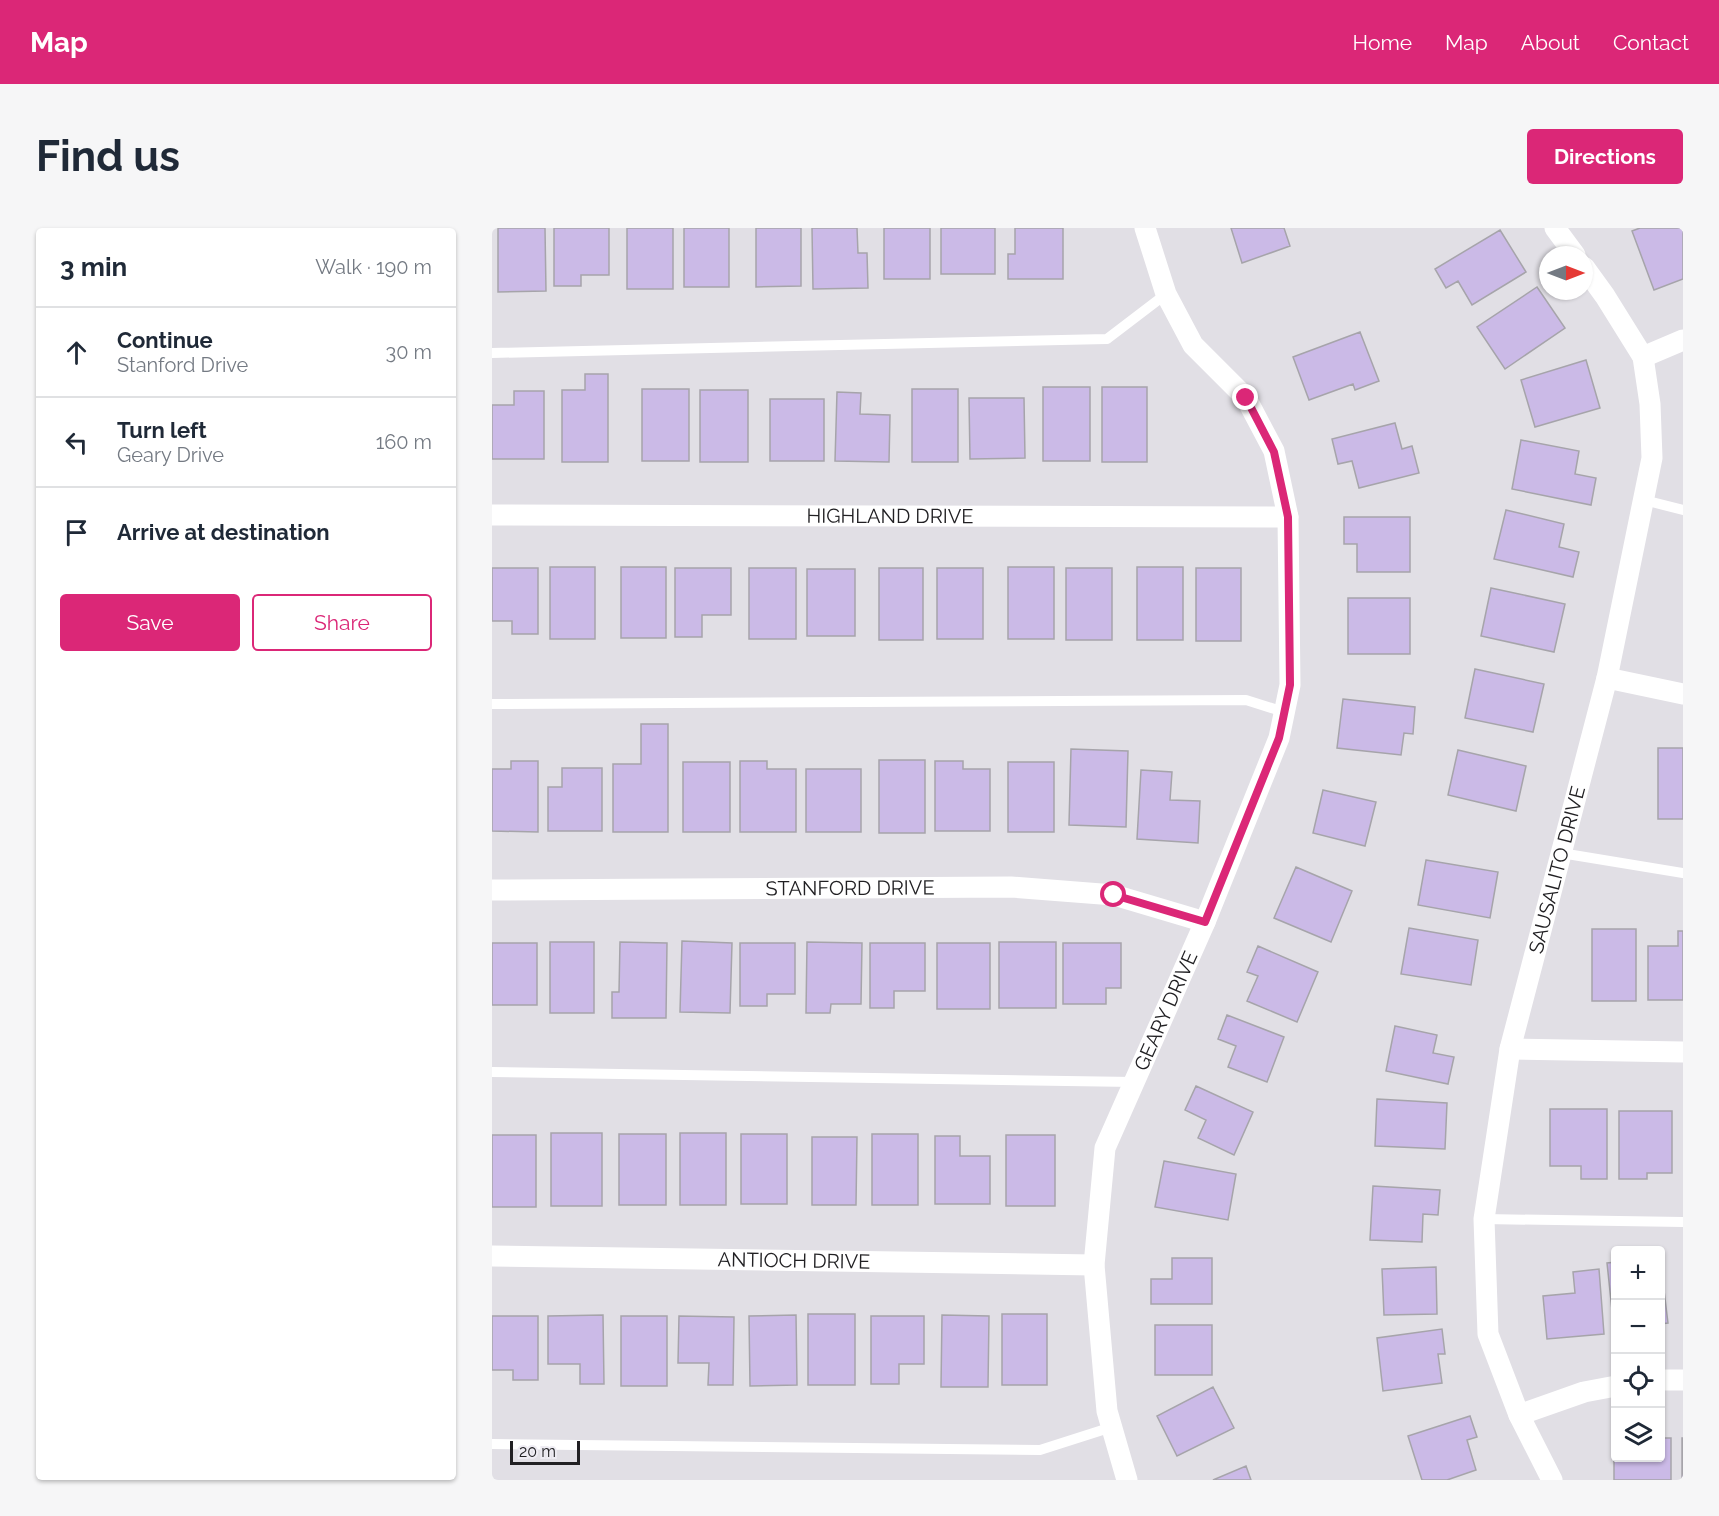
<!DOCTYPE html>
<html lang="en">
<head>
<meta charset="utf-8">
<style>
  body { margin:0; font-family:Raleway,sans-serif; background:#f6f6f7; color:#1f2937 }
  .controls { position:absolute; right:18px; bottom:18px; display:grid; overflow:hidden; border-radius:6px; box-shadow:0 2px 4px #0004 }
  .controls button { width:54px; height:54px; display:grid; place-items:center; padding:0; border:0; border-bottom:2px solid #e0e1e3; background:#fff; color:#1f2937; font:30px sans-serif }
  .compass { position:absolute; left:1047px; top:18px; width:54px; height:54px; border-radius:50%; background:#fff; box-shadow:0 2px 4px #0004; rotate:90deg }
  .scale { position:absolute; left:18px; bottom:15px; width:70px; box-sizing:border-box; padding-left:6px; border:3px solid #212023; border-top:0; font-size:16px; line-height:21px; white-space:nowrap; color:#212023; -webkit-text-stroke:4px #eeecf3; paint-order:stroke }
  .stop { position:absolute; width:18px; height:18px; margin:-14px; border:4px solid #db2777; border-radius:50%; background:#fff }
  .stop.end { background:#db2777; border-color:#fff; box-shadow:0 2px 6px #0008 }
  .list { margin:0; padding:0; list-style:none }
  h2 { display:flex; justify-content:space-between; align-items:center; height:78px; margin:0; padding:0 24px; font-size:26px }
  h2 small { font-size:20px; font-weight:400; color:#747a83 }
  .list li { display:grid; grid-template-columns:39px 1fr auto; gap:18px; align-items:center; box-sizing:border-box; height:90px; padding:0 24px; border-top:2px solid #e0e1e3 }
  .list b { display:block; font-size:22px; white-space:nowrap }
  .list p { margin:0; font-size:20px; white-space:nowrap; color:#747a83 }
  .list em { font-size:20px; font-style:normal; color:#747a83 }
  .actions { display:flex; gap:12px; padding:18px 24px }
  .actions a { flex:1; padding:14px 0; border:2px solid #db2777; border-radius:6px; text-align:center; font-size:21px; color:#db2777 }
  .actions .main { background:#db2777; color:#fff }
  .icon { flex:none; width:33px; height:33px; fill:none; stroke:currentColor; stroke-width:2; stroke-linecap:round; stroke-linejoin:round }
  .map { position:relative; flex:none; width:1191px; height:1252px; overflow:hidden; border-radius:6px }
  header { display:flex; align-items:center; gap:36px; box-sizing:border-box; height:84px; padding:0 30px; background:#db2777; color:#fff }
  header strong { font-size:28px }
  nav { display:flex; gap:33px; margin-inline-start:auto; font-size:21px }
  .intro { display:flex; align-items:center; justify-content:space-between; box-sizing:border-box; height:144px; padding:0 36px }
  h1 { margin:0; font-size:42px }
  .button { padding:15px 27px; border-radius:6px; background:#db2777; color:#fff; font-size:21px; font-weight:700 }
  main { display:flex; gap:36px; padding:0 36px }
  aside { flex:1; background:#fff; border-radius:6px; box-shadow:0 2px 4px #0004 }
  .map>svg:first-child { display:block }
  .building { fill:#cbbae7; stroke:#a6a4aa; stroke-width:1.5 }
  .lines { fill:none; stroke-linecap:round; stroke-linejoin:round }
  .lane { stroke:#fff; stroke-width:10 }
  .street { stroke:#fff; stroke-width:21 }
  .route { stroke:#db2777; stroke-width:8 }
  .labels { text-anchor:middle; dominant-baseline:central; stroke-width:4.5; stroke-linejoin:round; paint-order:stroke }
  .street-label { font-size:20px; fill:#212023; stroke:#eeecf3 }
</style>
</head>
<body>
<header>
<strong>Map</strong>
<nav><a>Home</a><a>Map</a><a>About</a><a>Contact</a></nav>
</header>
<div class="intro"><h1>Find us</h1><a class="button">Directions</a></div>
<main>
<aside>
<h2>3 min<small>Walk · 190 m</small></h2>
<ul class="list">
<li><svg class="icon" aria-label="ahead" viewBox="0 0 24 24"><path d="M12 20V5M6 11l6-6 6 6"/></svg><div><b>Continue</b><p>Stanford Drive</p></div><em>30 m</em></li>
<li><svg class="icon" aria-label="left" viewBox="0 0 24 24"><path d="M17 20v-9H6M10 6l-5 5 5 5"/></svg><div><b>Turn left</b><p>Geary Drive</p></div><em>160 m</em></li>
<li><svg class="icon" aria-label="arrive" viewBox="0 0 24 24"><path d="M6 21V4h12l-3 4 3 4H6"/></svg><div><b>Arrive at destination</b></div></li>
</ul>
<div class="actions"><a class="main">Save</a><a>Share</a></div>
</aside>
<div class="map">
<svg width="1191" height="1252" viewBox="0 0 1191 1252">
  <rect width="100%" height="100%" fill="#e1dfe5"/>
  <path class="building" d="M 6,0 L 53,0 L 54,63 L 6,64 Z
    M 62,0 L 117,0 L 117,47 L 89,47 L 89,58 L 62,58 Z
    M 135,0 L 181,0 L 181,61 L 135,61 Z
    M 192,0 L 237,0 L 237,59 L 192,59 Z
    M 264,0 L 309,0 L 309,58 L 264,59 Z
    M 320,0 L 365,0 L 366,25 L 375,25 L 376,60 L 321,61 Z
    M 392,0 L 438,0 L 438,51 L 392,51 Z
    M 449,0 L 503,0 L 503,46 L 449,46 Z
    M 523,0 L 571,0 L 571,51 L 516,51 L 516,26 L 523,26 Z
    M 739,0 L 792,0 L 798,18 L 750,35 Z
    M 1148,0 L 1191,0 L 1191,51 L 1162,62 L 1140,3 Z
    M 1008,2 L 1034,44 L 980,77 L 966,53 L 954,60 L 943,41 Z
    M 1045,59 L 1073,100 L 1013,141 L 985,99 Z
    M 868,104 L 887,153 L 863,162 L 861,156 L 817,172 L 801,129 Z
    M 1094,132 L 1108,180 L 1043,199 L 1029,152 Z
    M 93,146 L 116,146 L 116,234 L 70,234 L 70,162 L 93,162 Z
    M 551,159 L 598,159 L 598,233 L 551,233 Z
    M 610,159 L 655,159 L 655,234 L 610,234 Z
    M 150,161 L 197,161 L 197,233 L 150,233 Z
    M 420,161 L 466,161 L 466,234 L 420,234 Z
    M 208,162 L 256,162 L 256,234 L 208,234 Z
    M 22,163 L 52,163 L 52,231 L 0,231 L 0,177 L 22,177 Z
    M 345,164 L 369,165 L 368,186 L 398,187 L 397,234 L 343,233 Z
    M 477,170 L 532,170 L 533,230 L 478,231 Z
    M 278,171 L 332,171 L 332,233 L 278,233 Z
    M 903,195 L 910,221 L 920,218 L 927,245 L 867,260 L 860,233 L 846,236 L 840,211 Z
    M 1029,212 L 1087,223 L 1083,246 L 1104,250 L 1099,277 L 1020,261 Z
    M 1014,282 L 1072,296 L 1067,319 L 1087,324 L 1081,349 L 1002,331 Z
    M 852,289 L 918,289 L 918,344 L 865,344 L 865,316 L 852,316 Z
    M 58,339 L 103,339 L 103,411 L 58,411 Z
    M 129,339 L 174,339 L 174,410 L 129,410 Z
    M 516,339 L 562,339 L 562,411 L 516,411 Z
    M 645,339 L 691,339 L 691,412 L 645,412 Z
    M 0,340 L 46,340 L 46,406 L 20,406 L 20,393 L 0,393 Z
    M 183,340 L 239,340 L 239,387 L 210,387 L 210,409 L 183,409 Z
    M 257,340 L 304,340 L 304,411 L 257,411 Z
    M 387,340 L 431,340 L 431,412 L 387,412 Z
    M 445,340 L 491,340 L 491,411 L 445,411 Z
    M 574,340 L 620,340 L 620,412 L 574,412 Z
    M 704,340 L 749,340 L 749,413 L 704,413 Z
    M 315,341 L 363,341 L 363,408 L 315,408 Z
    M 999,360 L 1073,376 L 1062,424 L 989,408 Z
    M 856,370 L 918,370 L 918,426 L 856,426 Z
    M 983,441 L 1052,456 L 1041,504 L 973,490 Z
    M 851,471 L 923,479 L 921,506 L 912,505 L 909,527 L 845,520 Z
    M 149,496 L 176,496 L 176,604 L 121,604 L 121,536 L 149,536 Z
    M 1166,520 L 1191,520 L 1191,591 L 1166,591 Z
    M 579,521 L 636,523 L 634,599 L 577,597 Z
    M 966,522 L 1034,538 L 1024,583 L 956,567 Z
    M 387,532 L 433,532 L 433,605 L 387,605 Z
    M 19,533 L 46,533 L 46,604 L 0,603 L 0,541 L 19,541 Z
    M 248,533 L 275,533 L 275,541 L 304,541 L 304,604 L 248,604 Z
    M 443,533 L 471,533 L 471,541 L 498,541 L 498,603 L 443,603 Z
    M 191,534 L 238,534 L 238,604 L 191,604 Z
    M 516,534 L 562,534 L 562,604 L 516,604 Z
    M 70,540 L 110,540 L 110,603 L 56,603 L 56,559 L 70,559 Z
    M 314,541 L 369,541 L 369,604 L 314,604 Z
    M 649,542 L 680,544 L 678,572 L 708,573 L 706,615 L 645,611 Z
    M 831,562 L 884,574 L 873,618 L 821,605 Z
    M 934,632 L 1006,644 L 998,690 L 926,677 Z
    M 804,639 L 860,663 L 839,714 L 782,690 Z
    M 917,700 L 986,712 L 979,757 L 909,746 Z
    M 1100,701 L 1144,701 L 1144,773 L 1100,773 Z
    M 1186,703 L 1191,703 L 1191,772 L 1156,772 L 1156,718 L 1186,718 Z
    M 190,713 L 240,715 L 238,785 L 188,784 Z
    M 58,714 L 102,714 L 102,785 L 58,785 Z
    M 128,714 L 175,715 L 174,790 L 120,790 L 120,764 L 127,764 Z
    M 315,714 L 370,715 L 369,776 L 339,776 L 338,785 L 314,785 Z
    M 507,714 L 564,714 L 564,780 L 507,780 Z
    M 0,715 L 45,715 L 45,777 L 0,777 Z
    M 248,715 L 303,715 L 303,766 L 275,766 L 275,778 L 248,778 Z
    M 378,715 L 433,715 L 433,763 L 402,763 L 402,780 L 378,780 Z
    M 445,715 L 498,715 L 498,781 L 445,781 Z
    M 571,715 L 629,715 L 629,760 L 614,760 L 614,776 L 571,776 Z
    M 766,718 L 826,744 L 805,794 L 755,773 L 766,748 L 755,744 Z
    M 735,787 L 792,809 L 775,854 L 736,839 L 744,818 L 726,811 Z
    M 903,798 L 945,807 L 941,825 L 962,829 L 956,856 L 894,843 Z
    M 704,858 L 761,884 L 742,927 L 706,910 L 714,892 L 693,882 Z
    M 885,871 L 955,875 L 953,921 L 883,918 Z
    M 1058,881 L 1115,881 L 1115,951 L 1089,951 L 1089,938 L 1058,938 Z
    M 1127,883 L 1180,883 L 1180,945 L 1155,945 L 1155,951 L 1127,951 Z
    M 59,905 L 110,905 L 110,978 L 59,978 Z
    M 188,905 L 234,905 L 234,977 L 188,977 Z
    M 127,906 L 174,906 L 174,977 L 127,977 Z
    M 249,906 L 295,906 L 295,976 L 249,976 Z
    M 380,906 L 426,906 L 426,977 L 380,977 Z
    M 0,907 L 44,907 L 44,979 L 0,979 Z
    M 514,907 L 563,907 L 563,978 L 514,978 Z
    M 443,908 L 468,908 L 468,928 L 498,928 L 498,976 L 443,976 Z
    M 320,909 L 365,909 L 364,977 L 320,977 Z
    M 672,933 L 744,946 L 736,992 L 663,979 Z
    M 881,958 L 948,962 L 946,987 L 931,986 L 930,1014 L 878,1012 Z
    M 680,1030 L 720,1030 L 720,1076 L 659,1076 L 659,1051 L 680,1051 Z
    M 1168,1030 L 1176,1095 L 1168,1096 Z
    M 1124,1034 L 1124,1101 L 1122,1101 L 1115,1035 Z
    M 944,1039 L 945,1086 L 892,1087 L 890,1041 Z
    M 1107,1041 L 1112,1106 L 1055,1111 L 1051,1068 L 1083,1065 L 1081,1044 Z
    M 316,1086 L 363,1086 L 363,1157 L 316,1157 Z
    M 510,1086 L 555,1086 L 555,1157 L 510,1157 Z
    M 111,1087 L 112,1156 L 88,1156 L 88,1136 L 56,1136 L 56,1088 Z
    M 304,1087 L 305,1157 L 258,1158 L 257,1088 Z
    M 450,1087 L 497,1088 L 496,1159 L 449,1159 Z
    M 0,1088 L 46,1088 L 46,1152 L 21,1152 L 21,1142 L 0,1142 Z
    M 129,1088 L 175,1088 L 175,1158 L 129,1158 Z
    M 187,1088 L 242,1089 L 241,1157 L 216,1157 L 217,1135 L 186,1135 Z
    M 379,1088 L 432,1088 L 432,1136 L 407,1136 L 407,1156 L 379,1156 Z
    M 663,1097 L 720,1097 L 720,1147 L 663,1147 Z
    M 950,1101 L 953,1126 L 946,1126 L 950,1155 L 891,1163 L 885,1110 Z
    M 721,1159 L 742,1200 L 685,1228 L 665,1188 Z
    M 978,1188 L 985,1209 L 975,1212 L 984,1242 L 955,1252 L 930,1252 L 916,1208 Z
    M 1122,1210 L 1124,1210 L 1124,1230 L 1168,1230 L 1168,1210 L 1179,1210 L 1179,1252 L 1122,1252 Z
    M 1190,1210 L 1191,1210 L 1191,1252 L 1190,1252 Z
    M 754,1238 L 759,1252 L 721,1252 Z"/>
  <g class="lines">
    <path class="lane" d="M 0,125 L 615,111 L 674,66
      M 1152,272 L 1191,282
      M 0,476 L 754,472 L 792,484
      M 1069,625 L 1191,645
      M 0,844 L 642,854
      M 992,991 L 1191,994
      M 0,1216 L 548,1222 L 620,1199"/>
    <g class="street">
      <path d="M 1063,0 L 1083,27"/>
      <path d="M 1151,129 L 1191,112"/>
      <path id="s1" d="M 0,287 L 796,289"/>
      <path d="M 1115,450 L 1191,466"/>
      <path id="s2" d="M 0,662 L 519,659 L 622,667 L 713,694"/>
      <path d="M 1018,821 L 1191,824"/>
      <path id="s3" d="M 0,1028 L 602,1037"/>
      <path d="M 1168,1152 L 1191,1152"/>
      <path d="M 1027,1187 L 1092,1164 L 1124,1158"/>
      <path id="s4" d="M 635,1252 L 615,1183 L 602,1037 L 613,920 L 713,694 L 787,510 L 798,457 L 796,289 L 782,223 L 754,170 L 701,117 L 674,66 L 653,0"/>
      <path id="s5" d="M 1060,1252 L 1027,1187 L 996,1106 L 992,991 L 1018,821 L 1115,450 L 1160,230 L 1158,176 L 1151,129 L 1113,68 L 1092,39"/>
    </g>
  </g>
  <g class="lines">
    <path class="route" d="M 622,667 L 713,694 L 787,510 L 798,457 L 796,289 L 782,224 L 754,170"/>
  </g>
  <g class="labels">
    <g class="street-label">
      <text stroke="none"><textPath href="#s1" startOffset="398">HIGHLAND DRIVE</textPath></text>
      <text stroke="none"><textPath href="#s5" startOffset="632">SAUSALITO DRIVE</textPath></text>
      <text stroke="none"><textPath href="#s2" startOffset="358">STANFORD DRIVE</textPath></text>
      <text stroke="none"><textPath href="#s4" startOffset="486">GEARY DRIVE</textPath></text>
      <text stroke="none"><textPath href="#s3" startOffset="302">ANTIOCH DRIVE</textPath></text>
    </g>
  </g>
</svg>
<div class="controls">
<button>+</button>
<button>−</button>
<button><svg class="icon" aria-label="locate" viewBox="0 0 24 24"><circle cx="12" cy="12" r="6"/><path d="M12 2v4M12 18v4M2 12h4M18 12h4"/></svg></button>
<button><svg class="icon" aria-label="layers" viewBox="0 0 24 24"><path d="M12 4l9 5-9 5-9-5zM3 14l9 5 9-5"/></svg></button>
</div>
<svg class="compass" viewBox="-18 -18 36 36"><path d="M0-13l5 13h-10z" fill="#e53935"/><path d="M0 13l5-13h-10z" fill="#747a83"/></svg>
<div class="scale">20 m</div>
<div class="stop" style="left:622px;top:667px"></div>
<div class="stop end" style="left:754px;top:170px"></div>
</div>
</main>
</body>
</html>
